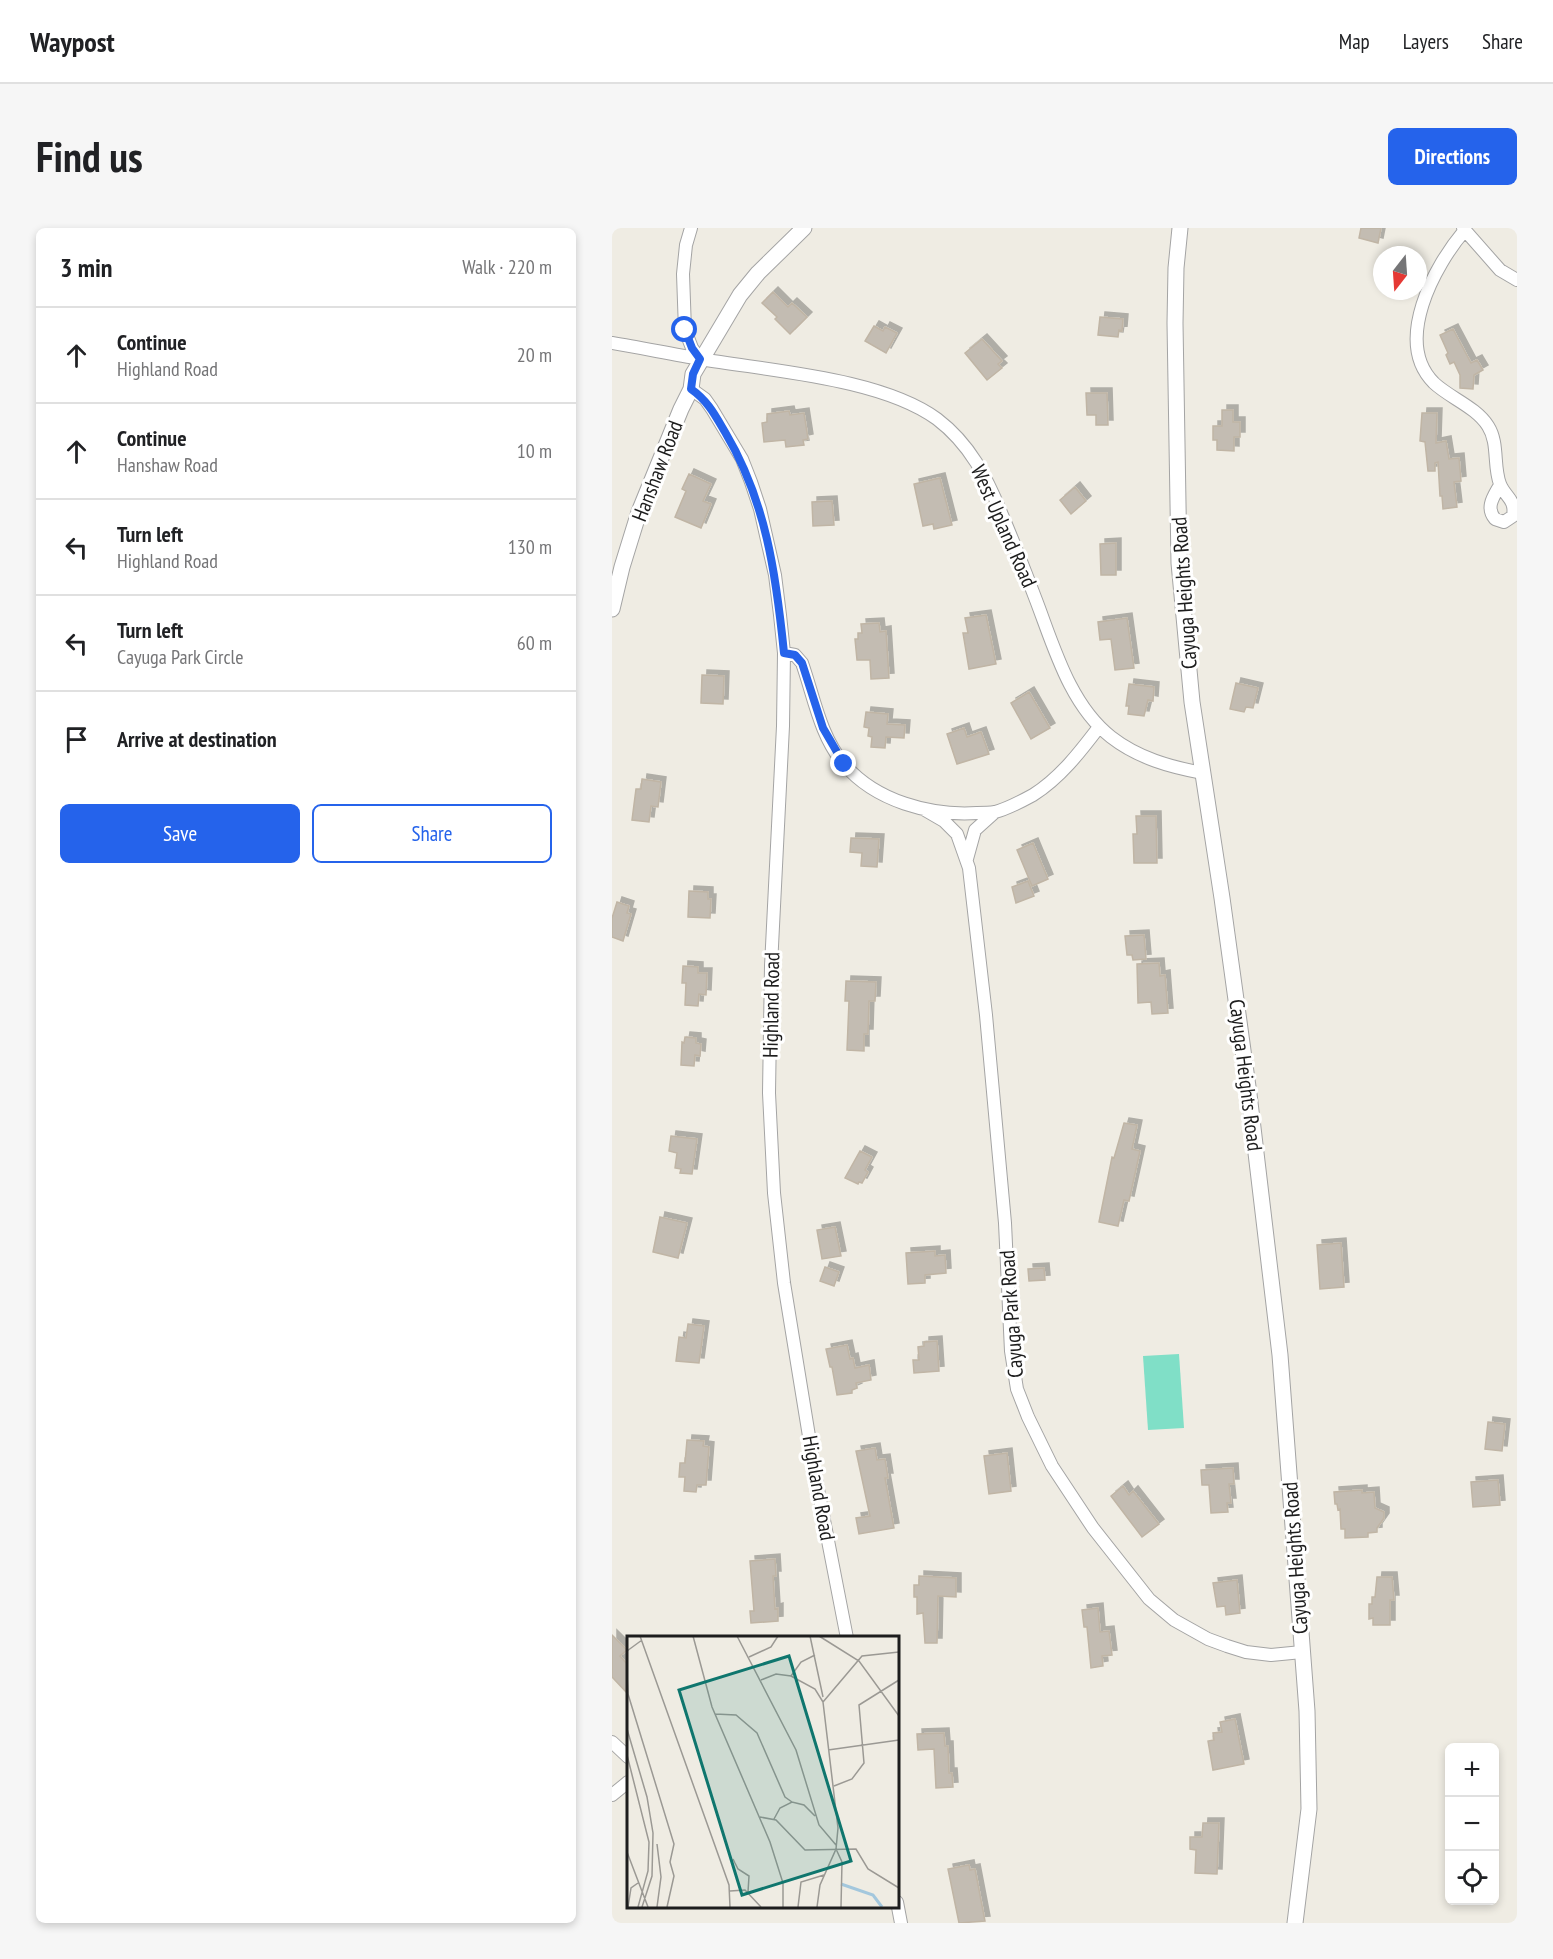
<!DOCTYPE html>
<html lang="en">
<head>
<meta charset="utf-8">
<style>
  body { margin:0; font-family:"PT Sans Narrow",sans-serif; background:#f6f6f6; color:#202124 }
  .controls { position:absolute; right:18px; bottom:18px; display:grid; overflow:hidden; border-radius:9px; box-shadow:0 3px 9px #0003 }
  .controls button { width:54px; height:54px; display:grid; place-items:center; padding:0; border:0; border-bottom:2px solid #e0e0e0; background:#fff; color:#202124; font:30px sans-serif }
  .compass { position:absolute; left:761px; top:18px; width:54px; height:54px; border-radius:50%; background:#fff; box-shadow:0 3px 9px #0003; rotate:197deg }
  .stop { position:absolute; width:18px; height:18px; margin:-14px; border:4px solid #2563eb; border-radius:50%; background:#fff }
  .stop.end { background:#2563eb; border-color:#fff; box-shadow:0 2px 6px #0008 }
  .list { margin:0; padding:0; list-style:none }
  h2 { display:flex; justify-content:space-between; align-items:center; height:78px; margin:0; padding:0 24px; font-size:26px }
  h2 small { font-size:20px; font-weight:400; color:#757577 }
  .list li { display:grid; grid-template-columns:39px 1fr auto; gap:18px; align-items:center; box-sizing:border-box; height:96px; padding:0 24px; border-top:2px solid #e0e0e0 }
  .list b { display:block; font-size:22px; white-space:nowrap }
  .list p { margin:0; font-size:20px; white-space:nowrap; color:#757577 }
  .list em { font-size:20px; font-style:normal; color:#757577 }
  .actions { display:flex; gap:12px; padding:18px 24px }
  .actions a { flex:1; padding:14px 0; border:2px solid #2563eb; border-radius:9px; text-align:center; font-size:21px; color:#2563eb }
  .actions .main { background:#2563eb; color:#fff }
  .icon { flex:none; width:33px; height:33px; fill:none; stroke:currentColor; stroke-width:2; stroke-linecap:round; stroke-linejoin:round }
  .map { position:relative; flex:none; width:905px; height:1695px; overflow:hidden; border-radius:9px }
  header { display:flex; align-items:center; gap:36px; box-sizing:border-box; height:84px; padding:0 30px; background:#fff; border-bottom:2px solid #e0e0e0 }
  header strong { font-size:28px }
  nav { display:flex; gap:33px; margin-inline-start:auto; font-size:21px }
  .intro { display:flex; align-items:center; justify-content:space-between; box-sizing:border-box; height:144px; padding:0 36px }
  h1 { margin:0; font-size:42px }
  .button { padding:15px 27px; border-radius:9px; background:#2563eb; color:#fff; font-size:21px; font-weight:700 }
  main { display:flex; gap:36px; padding:0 36px }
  aside { flex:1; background:#fff; border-radius:9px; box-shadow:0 3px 9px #0003 }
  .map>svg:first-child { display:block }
  .pitch { fill:#80dfc7 }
  .building { fill:#c3bcb2; stroke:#c0b5a5; stroke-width:1.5; filter:url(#shadow) }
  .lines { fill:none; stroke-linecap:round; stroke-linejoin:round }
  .minor-casing { stroke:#a4a4a4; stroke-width:14 }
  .tertiary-casing { stroke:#a4a4a4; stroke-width:17 }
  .minor { stroke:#fff; stroke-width:12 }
  .tertiary { stroke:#fff; stroke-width:15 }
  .route { stroke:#2563eb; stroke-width:8 }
  .labels { text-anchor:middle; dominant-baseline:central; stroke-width:6; stroke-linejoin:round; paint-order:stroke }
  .street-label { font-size:21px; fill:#1d1d1d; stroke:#fff }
  .inset-river { fill:none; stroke:#a3c7dd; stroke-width:3 }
  .inset-road { fill:none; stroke:#9b9994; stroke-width:1.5 }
  .view { fill:#0f766e; fill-opacity:0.15; stroke:#0f766e; stroke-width:3 }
  .inset-edge { fill:none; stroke:#1d1d1d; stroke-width:3 }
</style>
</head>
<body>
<header>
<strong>Waypost</strong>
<nav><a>Map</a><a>Layers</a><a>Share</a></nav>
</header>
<div class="intro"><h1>Find us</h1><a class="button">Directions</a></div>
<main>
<aside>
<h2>3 min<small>Walk · 220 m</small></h2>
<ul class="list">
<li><svg class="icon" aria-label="ahead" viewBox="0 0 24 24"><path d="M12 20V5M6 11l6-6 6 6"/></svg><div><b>Continue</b><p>Highland Road</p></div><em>20 m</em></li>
<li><svg class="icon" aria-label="ahead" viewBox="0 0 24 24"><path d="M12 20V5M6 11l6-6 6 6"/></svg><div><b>Continue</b><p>Hanshaw Road</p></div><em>10 m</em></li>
<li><svg class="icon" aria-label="left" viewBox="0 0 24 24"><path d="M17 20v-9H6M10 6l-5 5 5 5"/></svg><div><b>Turn left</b><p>Highland Road</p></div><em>130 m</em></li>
<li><svg class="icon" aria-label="left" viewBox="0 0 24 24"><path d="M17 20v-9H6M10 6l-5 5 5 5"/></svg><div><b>Turn left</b><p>Cayuga Park Circle</p></div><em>60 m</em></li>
<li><svg class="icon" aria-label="arrive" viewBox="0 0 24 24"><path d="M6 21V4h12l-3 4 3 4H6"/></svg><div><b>Arrive at destination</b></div></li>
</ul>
<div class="actions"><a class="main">Save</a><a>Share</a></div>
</aside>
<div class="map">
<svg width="905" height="1695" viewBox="0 0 905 1695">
  <defs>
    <filter id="shadow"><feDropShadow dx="5" dy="-5" stdDeviation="0" flood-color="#0004"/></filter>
  </defs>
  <rect width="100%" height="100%" fill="#efece3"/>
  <path class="pitch" d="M 567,1126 L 572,1200 L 536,1202 L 531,1128 Z"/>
  <path class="building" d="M 749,0 L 769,0 L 766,15 L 747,10 Z
    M 161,64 L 176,79 L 180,75 L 195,89 L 178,106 L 163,91 L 165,89 L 150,75 Z
    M 488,89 L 511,91 L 510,103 L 507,102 L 506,109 L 486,107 Z
    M 262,98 L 271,103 L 273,99 L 285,105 L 274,125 L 253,113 Z
    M 841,101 L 859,135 L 865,132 L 871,142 L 862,147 L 861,161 L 848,160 L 848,147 L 842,134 L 838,136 L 834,127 L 836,125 L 828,107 Z
    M 370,111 L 390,133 L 386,136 L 390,140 L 375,152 L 353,125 Z
    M 474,165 L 495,165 L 496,197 L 484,197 L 484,187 L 475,187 Z
    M 610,182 L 621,182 L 621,194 L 628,194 L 628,209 L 622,209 L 622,223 L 605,222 L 605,212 L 601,212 L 601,198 L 610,198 Z
    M 177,183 L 178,187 L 192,185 L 196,211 L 191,212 L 192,217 L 174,219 L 173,212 L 152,214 L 150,195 L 155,194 L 155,186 Z
    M 810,185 L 825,185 L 824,215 L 834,213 L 837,231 L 847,230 L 849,253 L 842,254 L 845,279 L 831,281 L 830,268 L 828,268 L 826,234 L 823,235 L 823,243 L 816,243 L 813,214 L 808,213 Z
    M 77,246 L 99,256 L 91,273 L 99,276 L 89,300 L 63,289 L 74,263 L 70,261 Z
    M 328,250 L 340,297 L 322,301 L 321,296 L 311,298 L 302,256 Z
    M 463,259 L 474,273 L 459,286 L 448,272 Z
    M 220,273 L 222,297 L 201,298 L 200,274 Z
    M 504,315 L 504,347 L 489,347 L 488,316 Z
    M 374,387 L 384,436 L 357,441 L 351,405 L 356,405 L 353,390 Z
    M 515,390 L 522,440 L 503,442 L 499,411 L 488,412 L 486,394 Z
    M 267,395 L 268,404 L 274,403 L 277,450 L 259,451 L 258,432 L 245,432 L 243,411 L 246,411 L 246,405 L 250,405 L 249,396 Z
    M 90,447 L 112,448 L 111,476 L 89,475 Z
    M 624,455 L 646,460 L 641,480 L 634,479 L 632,484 L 618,481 Z
    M 517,456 L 542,459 L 541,473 L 536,472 L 532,488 L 516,486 L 517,478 L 514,478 Z
    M 417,464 L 438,500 L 419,511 L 399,475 Z
    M 254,484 L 276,486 L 275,496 L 293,497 L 292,510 L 274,509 L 273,520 L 259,519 L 260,509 L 256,508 L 257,500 L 252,499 Z
    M 352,500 L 355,509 L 369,504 L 377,526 L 345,536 L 335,506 Z
    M 30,551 L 49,554 L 46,579 L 39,578 L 37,594 L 20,592 L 24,561 L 29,561 Z
    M 524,588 L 544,588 L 545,635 L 522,635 L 521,606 L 525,606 Z
    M 239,610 L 267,611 L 265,639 L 249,638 L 250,625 L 238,624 Z
    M 421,615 L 436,651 L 420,658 L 405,622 Z
    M 416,653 L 422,668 L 404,675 L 400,659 Z
    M 77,663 L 96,664 L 96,671 L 99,671 L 98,690 L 76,689 Z
    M 5,674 L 17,678 L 15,685 L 19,686 L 11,713 L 0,709 L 0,690 Z
    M 532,707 L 534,731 L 521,732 L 520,727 L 515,727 L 513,708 Z
    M 547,735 L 548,748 L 553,747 L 556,785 L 540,786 L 539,774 L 526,775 L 525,736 Z
    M 71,738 L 86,739 L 86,745 L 95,745 L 94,767 L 87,766 L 86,778 L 73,777 L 74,755 L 70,755 Z
    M 234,753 L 264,754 L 263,773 L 257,773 L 256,806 L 252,806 L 252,823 L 235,822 L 237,773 L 233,773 Z
    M 73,809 L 84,810 L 84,815 L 89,816 L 88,828 L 83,827 L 82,838 L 69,837 L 70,814 L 72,815 Z
    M 512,895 L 525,897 L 520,921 L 528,923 L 517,973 L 512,972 L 506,998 L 487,994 L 500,929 L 502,930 Z
    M 59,908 L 85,911 L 80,946 L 68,945 L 69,941 L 63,940 L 65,925 L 57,923 Z
    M 248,923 L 260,929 L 253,942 L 256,944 L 250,955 L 247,954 L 246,956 L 233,950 Z
    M 48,989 L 75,995 L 66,1030 L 41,1024 Z
    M 223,999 L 229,1028 L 210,1031 L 205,1002 Z
    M 729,1015 L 732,1059 L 708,1061 L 705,1017 Z
    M 323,1023 L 323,1028 L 333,1027 L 334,1045 L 313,1047 L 313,1055 L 296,1056 L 294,1025 Z
    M 213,1039 L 227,1044 L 222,1058 L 208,1053 Z
    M 432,1040 L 433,1052 L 417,1053 L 416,1041 Z
    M 76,1096 L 92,1098 L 87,1135 L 64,1133 L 67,1109 L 74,1110 Z
    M 325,1113 L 327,1143 L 302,1145 L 301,1132 L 307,1132 L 306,1119 L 312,1118 L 312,1114 Z
    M 235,1117 L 238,1131 L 241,1130 L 243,1140 L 257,1137 L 259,1152 L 244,1155 L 245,1160 L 240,1162 L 240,1165 L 225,1167 L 220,1139 L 218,1139 L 214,1121 Z
    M 876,1194 L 893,1196 L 890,1223 L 873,1221 Z
    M 75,1212 L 92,1213 L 91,1218 L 97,1219 L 94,1257 L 85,1257 L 84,1264 L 72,1263 L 73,1249 L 67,1249 L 68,1235 L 73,1235 Z
    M 263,1220 L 265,1232 L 273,1231 L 276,1250 L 273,1250 L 282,1300 L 247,1306 L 244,1290 L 258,1288 L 244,1223 Z
    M 395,1225 L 399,1263 L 377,1266 L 372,1228 Z
    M 621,1240 L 622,1256 L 617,1256 L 619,1275 L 615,1275 L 616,1284 L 599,1285 L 597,1257 L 590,1257 L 589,1242 Z
    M 886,1252 L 888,1277 L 861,1279 L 859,1254 Z
    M 511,1258 L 517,1267 L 521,1263 L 547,1296 L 530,1309 L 499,1268 Z
    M 750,1262 L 750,1265 L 762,1264 L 763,1280 L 772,1284 L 772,1290 L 765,1300 L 765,1304 L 756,1305 L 756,1309 L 733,1310 L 733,1301 L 729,1301 L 728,1281 L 726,1282 L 725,1276 L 723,1276 L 722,1264 Z
    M 163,1331 L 164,1348 L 161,1348 L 163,1381 L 166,1380 L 166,1393 L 139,1395 L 138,1383 L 142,1383 L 138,1333 Z
    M 307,1348 L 344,1350 L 344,1369 L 326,1368 L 325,1415 L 313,1415 L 311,1385 L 305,1386 L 305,1369 L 302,1369 L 302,1357 L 307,1357 Z
    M 765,1349 L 780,1349 L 782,1372 L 778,1372 L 778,1397 L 761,1397 L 761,1390 L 757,1391 L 757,1376 L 760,1376 L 760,1369 L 763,1369 Z
    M 625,1352 L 628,1385 L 614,1387 L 613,1378 L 605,1379 L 601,1355 Z
    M 486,1380 L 488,1404 L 497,1403 L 500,1427 L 490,1428 L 491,1438 L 479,1440 L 475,1399 L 472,1399 L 470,1382 Z
    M 0,1407 L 15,1422 L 8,1428 L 16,1437 L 16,1466 L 0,1449 Z
    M 623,1491 L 632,1536 L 601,1542 L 596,1513 L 602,1512 L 601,1505 L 610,1504 L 608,1494 Z
    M 332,1505 L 333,1518 L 336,1518 L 337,1545 L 340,1545 L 341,1559 L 324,1560 L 322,1521 L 306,1522 L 305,1506 Z
    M 591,1595 L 607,1595 L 605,1646 L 583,1645 L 584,1622 L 578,1621 L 578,1609 L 590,1609 Z
    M 357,1637 L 358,1642 L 363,1641 L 373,1693 L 347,1695 L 336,1641 Z"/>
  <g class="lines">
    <defs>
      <path id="minor" d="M 79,0 L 74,17 L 71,46 L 73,102 L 80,120 L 88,131
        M 851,0 L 888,42 L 905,52
        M 853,2 C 822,38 781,114 822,155 C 838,170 864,179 876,198 C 887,215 881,238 888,256 C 893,269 904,271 901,288 L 892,294 L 883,291 C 873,279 882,268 888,257
        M 0,115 C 30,120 59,126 89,131 C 158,143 269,150 325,191 C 358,216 375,250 390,287 C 402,315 413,343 424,372 C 442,419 458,477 499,509 C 526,530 558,539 591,545
        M 79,161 L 93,171 L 100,181 L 130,231 L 139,254 L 148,281 L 163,347 L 168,387 L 172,425 L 171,498 L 159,738 L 157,865 L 162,965 L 172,1055 L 204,1251 L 235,1410
        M 172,425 L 183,427 L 190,435 C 202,469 208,508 232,536 C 263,573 318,588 365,585 C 370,585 377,585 383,584 C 395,581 410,573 421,567 C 448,550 468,524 487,499
        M 313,582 L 332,593 L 345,606 L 357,640 L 374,787 L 393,995 L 399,1123 L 405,1161 L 416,1189 L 440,1238 L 481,1300 L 537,1371 L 562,1392 L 596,1411 L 615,1418 L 634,1424 L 659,1427 L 690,1424
        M 355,631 L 363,602 L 383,584
        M 0,1514 L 16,1529
        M 0,1567 L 16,1554
        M 285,1674 L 289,1695"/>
      <path id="tertiary" d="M 568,0 L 564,40 L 563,95 L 567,335 L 580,474 L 610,670 L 637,866 L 668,1127 L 695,1483 L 697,1581 L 683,1695
        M 0,381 L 10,339 L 27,284 L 69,181 L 79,161 L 81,146 L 128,67 L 146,45 L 192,0"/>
    </defs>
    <use href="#minor" class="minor-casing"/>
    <use href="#tertiary" class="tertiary-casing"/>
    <use href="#minor" class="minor"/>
    <use href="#tertiary" class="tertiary"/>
  </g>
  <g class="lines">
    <path class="route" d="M 73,102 L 80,120 L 88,131 L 81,146 L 79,161 C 96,173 103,187 113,204 C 154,273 164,346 172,425 L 183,427 L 190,435 L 211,500 L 232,536"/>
  </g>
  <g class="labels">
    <g class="street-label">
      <text transform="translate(45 243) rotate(-69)">Hanshaw Road</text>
      <text transform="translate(392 298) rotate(66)">West Upland Road</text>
      <text transform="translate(572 365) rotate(-94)">Cayuga Heights Road</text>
      <text transform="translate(159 777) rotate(-89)">Highland Road</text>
      <text transform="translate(634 847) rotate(83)">Cayuga Heights Road</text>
      <text transform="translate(399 1086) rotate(-94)">Cayuga Park Road</text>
      <text transform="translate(207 1260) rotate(80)">Highland Road</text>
      <text transform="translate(683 1330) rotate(-94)">Cayuga Heights Road</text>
    </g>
  </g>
  <g transform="translate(15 1408)">
    <rect width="272" height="272" fill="#efece3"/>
    <path class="inset-river" d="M 214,248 L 246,259 L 255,271"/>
    <path class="inset-road" d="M 13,0 L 102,249 L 103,271M 66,0 L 85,71 L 143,206 L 156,247 L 156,271M 110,0 L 169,114 L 192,189 L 209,209M 183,0 L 196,61M 192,0 L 232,25 L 272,80M 0,15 L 15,4M 122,21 L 144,11 L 151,0M 0,38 L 1,58 L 47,208 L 43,226 L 47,240 L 40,271M 164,40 L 174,26 L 188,19M 134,44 L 149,38 L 164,40 L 188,53 L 196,66M 88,78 L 109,79 L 130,97 L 158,161 L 165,166M 0,93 L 20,161 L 26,197 L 25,240 L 15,271M 201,114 L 272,104M 0,119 L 22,206 L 21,235 L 11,271M 207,150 L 225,143 L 237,127 L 232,69 L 272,44M 133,181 L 149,184 L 178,214 L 229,213 L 241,233 L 272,252M 147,183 L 153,172 L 165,166 L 177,169 L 188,180M 30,208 L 34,241 L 30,271M 209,213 L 215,226 L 214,271M 0,216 L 21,271M 108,227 L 106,223 L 111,233 L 122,240 L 121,256M 103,255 L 118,254 L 134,271M 1,271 L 4,252 L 11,247M 171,271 L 174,246 L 197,239M 190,271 L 193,249 L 209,213 L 211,192 L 196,66 L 235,20 L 272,16"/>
    <path class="view" d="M 162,20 L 224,225 L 115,259 L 52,54 Z"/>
    <rect width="272" height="272" class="inset-edge"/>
  </g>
</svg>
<div class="controls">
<button>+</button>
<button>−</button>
<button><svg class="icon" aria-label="locate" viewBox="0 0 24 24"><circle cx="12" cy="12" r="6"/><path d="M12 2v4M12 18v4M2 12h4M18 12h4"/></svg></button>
</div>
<svg class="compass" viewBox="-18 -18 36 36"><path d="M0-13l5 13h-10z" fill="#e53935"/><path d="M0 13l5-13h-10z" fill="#757577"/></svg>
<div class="stop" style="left:73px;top:102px"></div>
<div class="stop end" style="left:232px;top:536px"></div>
</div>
</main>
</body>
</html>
